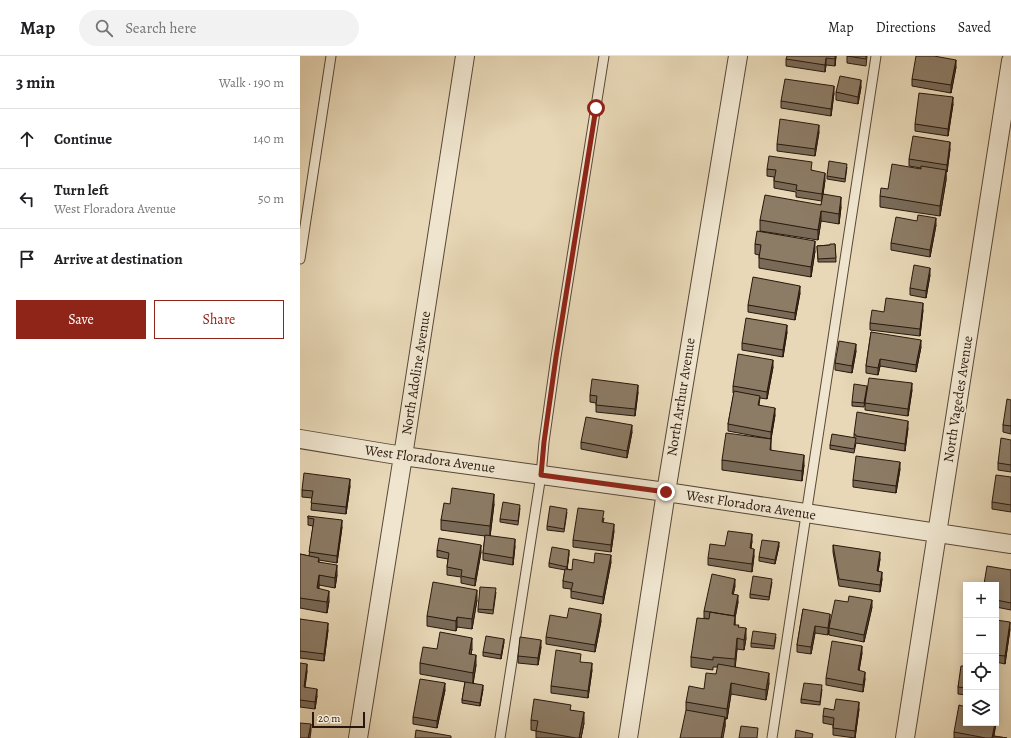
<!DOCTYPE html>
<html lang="en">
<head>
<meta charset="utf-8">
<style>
  body { margin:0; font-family:Alegreya,serif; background:#f2f2f2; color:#202124 }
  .controls { position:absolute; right:12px; bottom:12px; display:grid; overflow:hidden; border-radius:0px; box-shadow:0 2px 10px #0003 }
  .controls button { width:36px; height:36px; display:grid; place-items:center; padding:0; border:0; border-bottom:1px solid #e0e0e0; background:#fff; color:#202124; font:20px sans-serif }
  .scale { position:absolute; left:12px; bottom:10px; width:53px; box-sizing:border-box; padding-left:4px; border:2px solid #28170c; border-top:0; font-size:11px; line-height:14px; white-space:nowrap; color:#28170c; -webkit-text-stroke:3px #f0e6d0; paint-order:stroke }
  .stop { position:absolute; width:12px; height:12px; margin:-9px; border:3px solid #8f2418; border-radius:50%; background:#fff }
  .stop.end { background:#8f2418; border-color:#fff; box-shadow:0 1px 4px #0008 }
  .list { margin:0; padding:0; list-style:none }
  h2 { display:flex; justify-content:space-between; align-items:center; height:52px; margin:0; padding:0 16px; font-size:17px }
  h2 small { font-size:13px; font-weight:400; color:#757577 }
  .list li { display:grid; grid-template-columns:26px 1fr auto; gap:12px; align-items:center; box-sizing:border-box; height:60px; padding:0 16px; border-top:1px solid #e0e0e0 }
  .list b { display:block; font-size:15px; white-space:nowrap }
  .list p { margin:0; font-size:13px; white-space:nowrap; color:#757577 }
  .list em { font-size:13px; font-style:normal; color:#757577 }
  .actions { display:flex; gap:8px; padding:12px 16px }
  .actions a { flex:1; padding:9px 0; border:1px solid #8f2418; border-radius:0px; text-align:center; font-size:14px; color:#8f2418 }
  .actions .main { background:#8f2418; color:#fff }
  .icon { flex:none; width:22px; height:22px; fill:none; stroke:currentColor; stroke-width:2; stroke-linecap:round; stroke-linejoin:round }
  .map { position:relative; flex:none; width:711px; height:682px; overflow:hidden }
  header { display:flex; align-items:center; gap:24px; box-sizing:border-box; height:56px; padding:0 20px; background:#fff; border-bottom:1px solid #e0e0e0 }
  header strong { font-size:19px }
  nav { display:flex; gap:22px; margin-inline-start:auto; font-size:14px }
  .search { width:280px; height:36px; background:#f2f2f2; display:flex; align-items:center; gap:10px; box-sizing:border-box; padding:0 14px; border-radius:22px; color:#757577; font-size:15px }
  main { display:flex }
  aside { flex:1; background:#fff }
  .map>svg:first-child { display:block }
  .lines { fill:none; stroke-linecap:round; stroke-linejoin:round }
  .lane-casing { stroke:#584737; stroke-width:11 }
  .street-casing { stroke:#584737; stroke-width:20 }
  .lane { stroke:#f0e6d0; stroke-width:9 }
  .street { stroke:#f0e6d0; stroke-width:18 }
  .wall { fill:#786a57; stroke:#28170c }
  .shaded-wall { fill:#625647; stroke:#28170c }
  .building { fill:#8c7b65; stroke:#28170c }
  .route { stroke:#8f2418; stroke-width:5 }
  .labels { text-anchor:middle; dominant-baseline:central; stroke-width:4; stroke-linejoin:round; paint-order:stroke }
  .street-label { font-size:14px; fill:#28170c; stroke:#f0e6d0 }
</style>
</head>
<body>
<header>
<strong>Map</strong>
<div class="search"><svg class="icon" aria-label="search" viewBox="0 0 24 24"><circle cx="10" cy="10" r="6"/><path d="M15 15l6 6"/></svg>Search here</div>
<nav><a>Map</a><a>Directions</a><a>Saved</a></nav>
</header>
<main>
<aside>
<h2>3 min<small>Walk · 190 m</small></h2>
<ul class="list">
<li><svg class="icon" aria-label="ahead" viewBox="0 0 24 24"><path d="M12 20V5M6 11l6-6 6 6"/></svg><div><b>Continue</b></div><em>140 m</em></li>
<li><svg class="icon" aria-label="left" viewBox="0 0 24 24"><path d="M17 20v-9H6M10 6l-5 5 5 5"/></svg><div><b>Turn left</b><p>West Floradora Avenue</p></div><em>50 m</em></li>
<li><svg class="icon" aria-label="arrive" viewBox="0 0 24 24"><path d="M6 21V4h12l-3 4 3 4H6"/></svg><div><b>Arrive at destination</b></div></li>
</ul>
<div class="actions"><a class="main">Save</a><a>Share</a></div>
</aside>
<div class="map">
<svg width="711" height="682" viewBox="0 0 711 682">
  <rect width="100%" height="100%" fill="#e8d8b7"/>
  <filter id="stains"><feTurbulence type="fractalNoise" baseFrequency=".005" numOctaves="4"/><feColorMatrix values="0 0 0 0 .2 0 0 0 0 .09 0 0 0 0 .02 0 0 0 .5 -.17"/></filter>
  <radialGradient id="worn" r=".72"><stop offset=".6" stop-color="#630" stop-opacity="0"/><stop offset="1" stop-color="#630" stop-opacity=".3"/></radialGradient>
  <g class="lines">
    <defs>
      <path id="lane" d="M 0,203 L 31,0
        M 200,682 L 241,419 L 244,386 L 256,301 L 304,0
        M 472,682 L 576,0"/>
      <path id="street" d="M 0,383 L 103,400 L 373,437 L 711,488
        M 58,682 L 103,400 L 165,0
        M 328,682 L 366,436 L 438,0
        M 605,682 L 711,5"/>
    </defs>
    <use href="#lane" class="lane-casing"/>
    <use href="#street" class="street-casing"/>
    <use href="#lane" class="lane"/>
    <use href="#street" class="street"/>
  </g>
  <path class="wall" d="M 536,0 L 535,10 L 526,9 L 525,16 L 486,10 L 486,3 Z
    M 547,0 L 567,0 L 566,10 L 547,7 Z
    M 656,11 L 651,37 L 612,30 L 612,23 Z
    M 561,31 L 558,48 L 536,44 L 536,36 Z
    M 534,37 L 531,60 L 481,52 L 481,45 Z
    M 653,48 L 648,80 L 615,75 L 615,68 Z
    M 519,76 L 515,100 L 477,95 L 477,88 Z
    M 650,93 L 647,116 L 646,116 L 646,124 L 640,160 L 580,151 L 580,140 L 588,133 L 621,113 L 621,112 L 609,110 L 609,103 Z
    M 547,111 L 545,126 L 527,123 L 527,120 Z
    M 467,113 L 512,114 L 525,124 L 523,138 L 541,151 L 539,168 L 521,165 L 518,184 L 460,175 L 460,164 L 521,149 L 522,145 L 496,141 L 496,136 L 474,132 L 474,121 L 467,120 Z
    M 636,169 L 630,201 L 591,194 L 591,187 Z
    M 455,188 L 515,195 L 511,221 L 459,212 L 459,199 L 455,198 Z
    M 535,188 L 536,206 L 518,206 L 517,190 L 530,189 Z
    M 630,219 L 626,242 L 610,239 L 610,232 Z
    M 500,237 L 495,264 L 448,256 L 448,249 Z
    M 623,254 L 620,280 L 570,274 L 570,267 Z
    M 487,276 L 483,301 L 442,294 L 442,287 Z
    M 571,276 L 621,291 L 616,316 L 580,310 L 578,319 L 566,317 L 566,310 Z
    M 556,295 L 552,317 L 535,314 L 535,307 Z
    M 473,311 L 467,343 L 460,342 L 459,349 L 475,359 L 471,383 L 428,375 L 428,368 L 434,337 L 433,337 L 433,330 Z
    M 567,333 L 564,351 L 552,350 L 552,346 Z
    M 612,334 L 608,360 L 565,354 L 565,347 Z
    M 338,336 L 335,360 L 296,356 L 296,347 L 290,346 L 290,339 Z
    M 711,344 L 711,378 L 703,376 L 703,369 Z
    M 608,372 L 605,395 L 556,387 L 554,397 L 530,393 L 530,389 L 554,382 L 554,378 Z
    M 332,376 L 327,402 L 281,393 L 281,386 Z
    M 711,384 L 711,416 L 698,414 L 698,407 Z
    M 471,395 L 504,409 L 502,425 L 422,414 L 422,404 Z
    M 600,413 L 596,437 L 553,431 L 553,424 Z
    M 711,421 L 711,456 L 692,453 L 692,446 Z
    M 50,430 L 46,458 L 11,454 L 12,442 L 2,441 L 2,434 Z
    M 150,448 L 194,448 L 190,480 L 215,490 L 213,509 L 183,504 L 183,497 L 185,480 L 141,474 L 141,464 Z
    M 220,452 L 218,469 L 200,466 L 200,463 Z
    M 267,456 L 264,476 L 247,474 L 247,470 Z
    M 8,460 L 42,471 L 37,507 L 19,504 L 19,506 L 37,519 L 35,532 L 19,529 L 19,533 L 29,545 L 27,557 L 0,552 L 0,498 L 9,500 L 13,470 L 8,469 Z
    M 304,462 L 303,467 L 314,475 L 311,496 L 273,491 L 273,484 Z
    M 452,485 L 451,492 L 454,500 L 452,516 L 408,509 L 408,502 L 425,490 Z
    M 533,489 L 580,503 L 578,516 L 582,523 L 580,536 L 539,530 L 533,496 Z
    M 479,490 L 475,508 L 459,505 L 459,501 Z
    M 137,494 L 181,496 L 175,530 L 161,527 L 161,521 L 147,519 L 147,511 L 148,503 L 137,501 Z
    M 269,498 L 267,513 L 272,514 L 294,507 L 311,506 L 303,548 L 271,542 L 271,533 L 263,532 L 263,525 L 265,514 L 249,511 L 249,507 Z
    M 711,514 L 711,554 L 696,551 L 696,529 L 684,528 Z
    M 472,526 L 469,544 L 450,542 L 450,538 Z
    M 435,530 L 433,538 L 438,546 L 435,562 L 435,569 L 439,571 L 446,582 L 444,594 L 437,593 L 435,611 L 469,627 L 466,644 L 431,638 L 427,663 L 425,663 L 425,671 L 386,654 L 386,646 L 404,633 L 416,618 L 418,611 L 413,611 L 413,614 L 391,611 L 391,601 L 409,563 L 404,562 L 404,555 Z
    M 196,536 L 193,558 L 178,556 L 178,553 Z
    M 177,544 L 172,573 L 157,571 L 156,575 L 127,570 L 127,560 Z
    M 572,551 L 564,586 L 529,579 L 529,574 L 528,579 L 515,577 L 511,598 L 497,596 L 497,589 L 503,553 L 530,565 Z
    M 267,562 L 301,565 L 295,596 L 246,588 L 246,581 Z
    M 0,563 L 28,574 L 24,605 L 0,602 Z
    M 696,564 L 710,573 L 705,608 L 696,606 Z
    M 476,581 L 474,593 L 451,591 L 451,587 Z
    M 204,586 L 201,603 L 183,600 L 183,596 Z
    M 241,591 L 238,609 L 218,607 L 218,600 Z
    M 137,593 L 172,593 L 171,598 L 176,609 L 173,627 L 183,633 L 180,650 L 162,647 L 162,644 L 165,626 L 120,618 L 120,607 Z
    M 562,597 L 559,614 L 565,623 L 563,636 L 526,629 L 526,622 Z
    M 281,606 L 292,614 L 288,642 L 251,637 L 251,630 Z
    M 0,607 L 7,615 L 5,631 L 17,640 L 15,653 L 0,651 Z
    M 666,610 L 666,639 L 658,638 L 658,631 Z
    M 522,633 L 520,649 L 501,647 L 501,643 Z
    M 145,634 L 137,672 L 113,668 L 113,661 Z
    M 559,653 L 555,682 L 533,679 L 533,669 L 523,667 L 523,660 L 534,654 Z
    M 271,654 L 284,667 L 281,682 L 236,682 L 236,675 L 231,674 L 231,664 Z
    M 666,667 L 696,667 L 694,680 L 707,682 L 654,682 L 654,676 Z"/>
  <path class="shaded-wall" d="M 535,0 L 536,0 L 535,10 Z
    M 526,2 L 526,9 L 525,16 L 525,9 Z
    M 656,4 L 656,11 L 651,37 L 651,29 Z
    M 561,24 L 561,31 L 558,48 L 558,41 Z
    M 534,30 L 534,37 L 531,60 L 531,53 Z
    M 653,41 L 653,48 L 648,80 L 648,73 Z
    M 519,69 L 519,76 L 515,100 L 515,93 Z
    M 650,86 L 650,93 L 647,116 L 647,109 Z
    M 646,114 L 646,124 L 640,160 L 640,150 Z
    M 525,117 L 525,124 L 522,145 L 522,138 Z
    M 541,141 L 541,151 L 539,168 L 539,158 Z
    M 521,155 L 521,165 L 518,184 L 518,174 Z
    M 636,162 L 636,169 L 630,201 L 630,194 Z
    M 515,185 L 515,195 L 511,221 L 511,211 Z
    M 630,212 L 630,219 L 626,242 L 626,235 Z
    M 500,230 L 500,237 L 495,264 L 495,257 Z
    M 623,247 L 623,254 L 620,280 L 620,273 Z
    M 487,269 L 487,276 L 483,301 L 483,294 Z
    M 621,284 L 621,291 L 616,316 L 616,309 Z
    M 556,288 L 556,295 L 552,317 L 552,310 Z
    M 580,303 L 580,310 L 578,319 L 578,312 Z
    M 473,304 L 473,311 L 467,343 L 467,336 Z
    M 612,327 L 612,334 L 608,360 L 608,353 Z
    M 338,329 L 338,336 L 335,360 L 335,353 Z
    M 475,352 L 475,359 L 471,383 L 471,376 Z
    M 608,365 L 608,372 L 605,395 L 605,388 Z
    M 332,369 L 332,376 L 327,402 L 327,395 Z
    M 471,383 L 471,394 L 470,405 L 470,394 Z
    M 504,399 L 504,409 L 502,425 L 502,415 Z
    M 600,406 L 600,413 L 596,437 L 596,430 Z
    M 50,423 L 50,430 L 46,458 L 46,451 Z
    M 194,438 L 194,448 L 190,481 L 190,470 Z
    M 42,464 L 42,471 L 37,507 L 37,500 Z
    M 314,468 L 314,475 L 311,496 L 311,489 Z
    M 452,478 L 452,485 L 450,499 L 450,492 Z
    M 215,483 L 215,490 L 213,509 L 213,502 Z
    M 479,486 L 479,490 L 475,508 L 475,504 Z
    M 181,489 L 181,496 L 175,530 L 175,523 Z
    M 454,493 L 454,500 L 452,516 L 452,508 Z
    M 269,494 L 269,498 L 267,514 L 267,511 Z
    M 580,496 L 580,503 L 577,522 L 577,515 Z
    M 311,499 L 311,506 L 303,548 L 303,541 Z
    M 37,509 L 37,519 L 35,532 L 35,522 Z
    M 582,516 L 582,523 L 580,536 L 580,529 Z
    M 19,519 L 19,529 L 17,543 L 17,532 Z
    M 435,523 L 435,530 L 432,545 L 432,538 Z
    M 177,534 L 177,544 L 172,573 L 172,563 Z
    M 29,535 L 29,545 L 27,557 L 27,546 Z
    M 438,539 L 438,546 L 435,562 L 435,570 L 434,579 L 434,561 Z
    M 572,544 L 572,551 L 564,586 L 564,579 Z
    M 301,558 L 301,565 L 295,596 L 295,589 Z
    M 530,558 L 530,565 L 528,579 L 528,572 Z
    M 157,561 L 157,571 L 156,575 L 156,565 Z
    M 710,566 L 710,573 L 705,608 L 705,600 Z
    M 28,567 L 28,574 L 24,605 L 24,598 Z
    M 515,570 L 515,577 L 511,598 L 511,591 Z
    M 446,572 L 446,582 L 444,594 L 444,584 Z
    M 172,582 L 172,593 L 169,608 L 169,598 Z
    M 437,582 L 437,593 L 435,614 L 435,603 Z
    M 204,583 L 204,586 L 201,603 L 201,599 Z
    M 241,584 L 241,591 L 238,609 L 238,602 Z
    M 562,590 L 562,597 L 558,621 L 558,614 Z
    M 176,599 L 176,609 L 173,628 L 173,617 Z
    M 292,607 L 292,614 L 288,642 L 288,635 Z
    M 7,608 L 7,615 L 4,638 L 4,631 Z
    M 565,616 L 565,623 L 563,636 L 563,629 Z
    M 469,617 L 469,627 L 466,644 L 466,634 Z
    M 145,627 L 145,634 L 137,672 L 137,665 Z
    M 431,627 L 431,638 L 427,663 L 427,653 Z
    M 183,629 L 183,633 L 180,650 L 180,647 Z
    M 17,633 L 17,640 L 15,653 L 15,646 Z
    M 559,646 L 559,653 L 555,682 L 555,675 Z
    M 284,656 L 284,667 L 281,682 L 279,682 Z
    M 425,661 L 425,671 L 423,682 L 421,682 Z
    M 695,667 L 696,667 L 693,682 L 692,682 Z
    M 11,668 L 11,675 L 10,682 L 8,682 Z"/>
  <path class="building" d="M 487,0 L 535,0 L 535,3 L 526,2 L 525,9 L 486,3 Z
    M 547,0 L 566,0 L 566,3 Z
    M 616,0 L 634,0 L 656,4 L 651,29 L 612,23 Z
    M 540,20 L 561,24 L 558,41 L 536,36 Z
    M 485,23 L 534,30 L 531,53 L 481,45 Z
    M 619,37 L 653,41 L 648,73 L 615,68 Z
    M 480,63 L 519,69 L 515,93 L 477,88 Z
    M 613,80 L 650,86 L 647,109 L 609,103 Z
    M 469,100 L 512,106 L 511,114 L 525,117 L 522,138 L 496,134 L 497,129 L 474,125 L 476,114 L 467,113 Z
    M 529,105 L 547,108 L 545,123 L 527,120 Z
    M 592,108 L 621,113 L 621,110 L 646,114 L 640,150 L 580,140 L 581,132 L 588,133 Z
    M 523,138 L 541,141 L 539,158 L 521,155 L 518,174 L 460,164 L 465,139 L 521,149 Z
    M 618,159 L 636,162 L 630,194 L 591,187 L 596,161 L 617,165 Z
    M 457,175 L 515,185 L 511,211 L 459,202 L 461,189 L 455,188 Z
    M 530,188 L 535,188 L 536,202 L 518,203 L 517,190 L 530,189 Z
    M 614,209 L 630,212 L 626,235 L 610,232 Z
    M 453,221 L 500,230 L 495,257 L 448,249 Z
    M 586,242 L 623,247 L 620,273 L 570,267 L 572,254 L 584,256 Z
    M 446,262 L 487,269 L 483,294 L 442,287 Z
    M 571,276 L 621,284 L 616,309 L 580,303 L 578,312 L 566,310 Z
    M 539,285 L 556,288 L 552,310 L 535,307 Z
    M 438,298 L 473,304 L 467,336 L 433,330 Z
    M 569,322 L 612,327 L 608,353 L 565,347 Z
    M 292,323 L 338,329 L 335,353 L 296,349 L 297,340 L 290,339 Z
    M 554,328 L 567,330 L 564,347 L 552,346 Z
    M 434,335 L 460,340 L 458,349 L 475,352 L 471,376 L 428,368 Z
    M 707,343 L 711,344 L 711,370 L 703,369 Z
    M 557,356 L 608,365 L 605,388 L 556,380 L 556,379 L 554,378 Z
    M 286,361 L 332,369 L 327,395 L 281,386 Z
    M 426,377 L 471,383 L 470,394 L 504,399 L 502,415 L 422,404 Z
    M 532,378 L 556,382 L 554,393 L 530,389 Z
    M 701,382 L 711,384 L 711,409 L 698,407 Z
    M 556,400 L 600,406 L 596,430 L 553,424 Z
    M 4,417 L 50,423 L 46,451 L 11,447 L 13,435 L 2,434 Z
    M 696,419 L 711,421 L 711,449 L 692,446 Z
    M 152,432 L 194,438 L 190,470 L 141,464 L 144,447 L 150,448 Z
    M 203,446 L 220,449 L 218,465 L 200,463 Z
    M 250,450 L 267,453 L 264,473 L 247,470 Z
    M 278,452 L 304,455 L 302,466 L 314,468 L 311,489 L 273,484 Z
    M 8,460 L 42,464 L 37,500 L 9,496 L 14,463 L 8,462 Z
    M 428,475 L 452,478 L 450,492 L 454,493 L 452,508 L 408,502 L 410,488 L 425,490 Z
    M 185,479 L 215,483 L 213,502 L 183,497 Z
    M 139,482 L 181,489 L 175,523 L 161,520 L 162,514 L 147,511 L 149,497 L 137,494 Z
    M 462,484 L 479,486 L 475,504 L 459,501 Z
    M 533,489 L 580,496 L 577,515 L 582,516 L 580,529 L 539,523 Z
    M 252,491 L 269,494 L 267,511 L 249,507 Z
    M 295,497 L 311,499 L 303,541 L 271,535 L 273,527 L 263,525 L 265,513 L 272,514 L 273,503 L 294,507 Z
    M 0,498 L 19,502 L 18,506 L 37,509 L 35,522 L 19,519 L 17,532 L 29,535 L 27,546 L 0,542 Z
    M 687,510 L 711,514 L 711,547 L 696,544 L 696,529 L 679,529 L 679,527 L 684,528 Z
    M 412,518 L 435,523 L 432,538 L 438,539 L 434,560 L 404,555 Z
    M 453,520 L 472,523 L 469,541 L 450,538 Z
    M 133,526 L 177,534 L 172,563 L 157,561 L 156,565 L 127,560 Z
    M 180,531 L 196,532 L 193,554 L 178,553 Z
    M 549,540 L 572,544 L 564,579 L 529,572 L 535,544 L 548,546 Z
    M 269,552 L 301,558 L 295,589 L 246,581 L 250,559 L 267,562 Z
    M 503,553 L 530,558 L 528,572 L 515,570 L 511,591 L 497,589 Z
    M 410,556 L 435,560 L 434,569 L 439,569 L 438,571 L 446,572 L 444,584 L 437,582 L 435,603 L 413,601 L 413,604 L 391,601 L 397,562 L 409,563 Z
    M 0,563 L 28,567 L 24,598 L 0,595 Z
    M 696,564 L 710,566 L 705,600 L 696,599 Z
    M 453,575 L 476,578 L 474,590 L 451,587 Z
    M 140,576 L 172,582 L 169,598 L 176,599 L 173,617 L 120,607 L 123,591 L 137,593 Z
    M 186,580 L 204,583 L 201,599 L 183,596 Z
    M 220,581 L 241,584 L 238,602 L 218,600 Z
    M 532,585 L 562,590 L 558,614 L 565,616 L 563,629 L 526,622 Z
    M 256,594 L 281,598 L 280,606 L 292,607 L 288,635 L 251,630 Z
    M 0,607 L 7,608 L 4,631 L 17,633 L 15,646 L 0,644 Z
    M 418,608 L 469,617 L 466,634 L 431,627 L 427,653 L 386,646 L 389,630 L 404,633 L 406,617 L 416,618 Z
    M 661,610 L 666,610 L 666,632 L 658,631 Z
    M 120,623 L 145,627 L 137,665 L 113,661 Z
    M 165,626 L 183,629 L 180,647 L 162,644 Z
    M 504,627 L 522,629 L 520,646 L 501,643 Z
    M 234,643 L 271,649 L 270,654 L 284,656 L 279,682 L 276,682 L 236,675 L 238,665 L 231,664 Z
    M 536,643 L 559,646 L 555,675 L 533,672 L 534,662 L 523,660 L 524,652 L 534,654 Z
    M 659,649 L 666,651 L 666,667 L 695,667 L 692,682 L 686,682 L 654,676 Z
    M 386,654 L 425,661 L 421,682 L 380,682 Z
    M 0,667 L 11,668 L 8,682 L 0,682 Z
    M 441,670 L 458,672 L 457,682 L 439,682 Z
    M 116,674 L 151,680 L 151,682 L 115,682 Z
    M 496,674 L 513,678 L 512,682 L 495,682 Z
    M 693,680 L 707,682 L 693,682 Z"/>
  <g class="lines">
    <path class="route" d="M 296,52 L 256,301 L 244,386 L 241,419 L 366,436"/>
  </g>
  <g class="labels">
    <g class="street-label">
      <text transform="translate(116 317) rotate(-81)">North Adoline Avenue</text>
      <text transform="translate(381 341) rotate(-81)">North Arthur Avenue</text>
      <text transform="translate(658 343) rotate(-81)">North Vagedes Avenue</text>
      <text transform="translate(130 403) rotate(8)">West Floradora Avenue</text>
      <text transform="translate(451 449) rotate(9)">West Floradora Avenue</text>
    </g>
  </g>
  <rect width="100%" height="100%" filter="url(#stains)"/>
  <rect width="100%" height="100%" fill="url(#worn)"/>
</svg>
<div class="controls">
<button>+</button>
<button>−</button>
<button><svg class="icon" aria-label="locate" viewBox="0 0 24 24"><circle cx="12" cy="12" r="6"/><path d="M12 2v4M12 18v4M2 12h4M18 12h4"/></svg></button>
<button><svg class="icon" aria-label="layers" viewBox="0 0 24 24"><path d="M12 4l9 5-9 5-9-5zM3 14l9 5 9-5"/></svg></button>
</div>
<div class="scale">20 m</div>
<div class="stop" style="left:296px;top:52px"></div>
<div class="stop end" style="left:366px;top:436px"></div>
</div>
</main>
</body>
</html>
